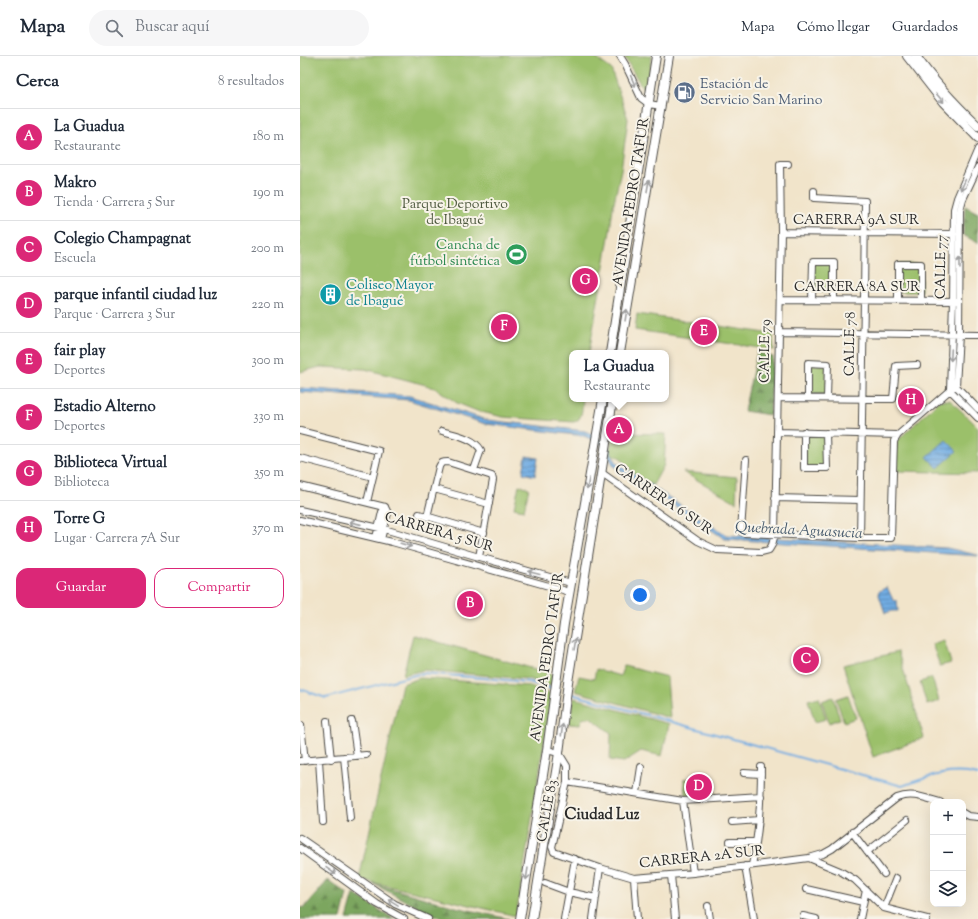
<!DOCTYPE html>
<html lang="es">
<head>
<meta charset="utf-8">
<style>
  body { margin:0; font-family:"Sorts Mill Goudy",serif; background:#f6f6f7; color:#1f2937 }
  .controls { position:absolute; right:12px; bottom:12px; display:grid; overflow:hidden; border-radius:8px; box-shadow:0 4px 16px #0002 }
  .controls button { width:36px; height:36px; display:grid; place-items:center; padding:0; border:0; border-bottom:1px solid #e0e1e3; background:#fff; color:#1f2937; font:20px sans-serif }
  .you { position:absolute; left:340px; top:539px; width:14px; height:14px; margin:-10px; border:3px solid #fff; border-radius:50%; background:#1a73e8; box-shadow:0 0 0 6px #1a73e833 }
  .badge { display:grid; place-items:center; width:26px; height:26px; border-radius:50%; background:#db2777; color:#fff; font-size:13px; font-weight:700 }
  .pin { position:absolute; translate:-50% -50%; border:2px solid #fff; box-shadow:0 1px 4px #0006 }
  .popup { position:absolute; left:269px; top:294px; width:100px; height:52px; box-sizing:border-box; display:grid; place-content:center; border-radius:8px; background:#fff; filter:drop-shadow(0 1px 3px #0005); font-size:13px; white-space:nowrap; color:#747a83 }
  .popup b { font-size:15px; color:#1f2937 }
  .popup::after { content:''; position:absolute; left:50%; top:100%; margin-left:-8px; border:8px solid transparent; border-top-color:#fff }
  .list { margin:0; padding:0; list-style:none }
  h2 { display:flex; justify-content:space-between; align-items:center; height:52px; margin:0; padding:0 16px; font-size:17px }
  h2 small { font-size:13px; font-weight:400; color:#747a83 }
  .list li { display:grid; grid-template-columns:26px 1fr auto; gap:12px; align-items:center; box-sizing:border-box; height:56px; padding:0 16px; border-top:1px solid #e0e1e3 }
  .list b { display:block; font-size:15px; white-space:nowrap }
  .list p { margin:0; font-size:13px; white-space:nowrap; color:#747a83 }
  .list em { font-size:13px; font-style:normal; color:#747a83 }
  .actions { display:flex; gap:8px; padding:12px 16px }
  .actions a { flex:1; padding:9px 0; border:1px solid #db2777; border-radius:12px; text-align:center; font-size:14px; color:#db2777 }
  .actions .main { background:#db2777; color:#fff }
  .icon { flex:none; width:22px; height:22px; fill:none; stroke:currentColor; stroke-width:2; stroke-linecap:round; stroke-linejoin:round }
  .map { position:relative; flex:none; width:678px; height:863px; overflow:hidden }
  header { display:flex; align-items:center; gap:24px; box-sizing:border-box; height:56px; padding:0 20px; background:#fff; border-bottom:1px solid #e0e1e3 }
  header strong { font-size:19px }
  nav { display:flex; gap:22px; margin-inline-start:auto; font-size:14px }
  .search { width:280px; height:36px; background:#f6f6f7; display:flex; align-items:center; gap:10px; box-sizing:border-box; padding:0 14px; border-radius:22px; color:#747a83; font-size:15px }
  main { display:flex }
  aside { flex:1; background:#fff }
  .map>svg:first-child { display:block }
  .green { fill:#9bc06b; stroke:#63764b }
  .forest { fill:url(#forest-firs); stroke:#546845 }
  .water { fill:url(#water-rules); stroke:#4e6c86 }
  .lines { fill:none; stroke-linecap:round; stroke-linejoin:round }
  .stream { stroke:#71ace2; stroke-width:2 }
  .minor-casing { stroke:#494743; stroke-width:8 }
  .major-casing { stroke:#494743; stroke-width:10 }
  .minor { stroke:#fff; stroke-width:6 }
  .major { stroke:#fff; stroke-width:8 }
  .oneway { stroke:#a0a0a0 }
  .labels { text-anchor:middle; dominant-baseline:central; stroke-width:4; stroke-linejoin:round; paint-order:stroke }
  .service-label { font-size:14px; fill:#4e5e75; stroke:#f7f3e8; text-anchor:start }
  .street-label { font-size:14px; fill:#2b2b2b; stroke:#f7f3e8 }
  .park-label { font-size:14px; fill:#4d583e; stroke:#f7f3e8 }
  .leisure-label { font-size:14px; fill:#27864d; stroke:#f7f3e8; text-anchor:end }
  .culture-label { font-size:14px; fill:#0d838f; stroke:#f7f3e8; text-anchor:start }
  .water-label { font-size:15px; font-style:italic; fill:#44586b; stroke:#f7f3e8 }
  .neighbourhood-label { font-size:15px; font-weight:bold; fill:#2b2b2b; stroke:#f7f3e8 }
</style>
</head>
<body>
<header>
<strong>Mapa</strong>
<div class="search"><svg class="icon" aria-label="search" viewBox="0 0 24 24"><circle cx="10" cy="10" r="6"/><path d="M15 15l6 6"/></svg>Buscar aquí</div>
<nav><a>Mapa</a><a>Cómo llegar</a><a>Guardados</a></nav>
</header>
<main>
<aside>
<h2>Cerca<small>8 resultados</small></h2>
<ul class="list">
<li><span class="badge">A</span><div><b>La Guadua</b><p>Restaurante</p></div><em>180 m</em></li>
<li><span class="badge">B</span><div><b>Makro</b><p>Tienda · Carrera 5 Sur</p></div><em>190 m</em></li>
<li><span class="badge">C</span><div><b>Colegio Champagnat</b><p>Escuela</p></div><em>200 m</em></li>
<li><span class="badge">D</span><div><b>parque infantil ciudad luz</b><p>Parque · Carrera 3 Sur</p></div><em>220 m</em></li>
<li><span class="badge">E</span><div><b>fair play</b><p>Deportes</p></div><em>300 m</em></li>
<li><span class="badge">F</span><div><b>Estadio Alterno</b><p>Deportes</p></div><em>330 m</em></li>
<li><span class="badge">G</span><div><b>Biblioteca Virtual</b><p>Biblioteca</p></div><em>350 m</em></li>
<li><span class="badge">H</span><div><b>Torre G</b><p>Lugar · Carrera 7A Sur</p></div><em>370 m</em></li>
</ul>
<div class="actions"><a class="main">Guardar</a><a>Compartir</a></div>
</aside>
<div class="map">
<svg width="678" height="863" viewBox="0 0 678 863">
  <defs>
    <pattern id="forest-firs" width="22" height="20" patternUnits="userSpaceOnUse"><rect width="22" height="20" fill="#7ca65f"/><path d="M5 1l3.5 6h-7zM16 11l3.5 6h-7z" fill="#66874f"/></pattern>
    <pattern id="water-rules" width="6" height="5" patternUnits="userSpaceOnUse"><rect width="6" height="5" fill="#71ace2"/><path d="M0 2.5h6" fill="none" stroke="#5d8cb7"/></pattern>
  </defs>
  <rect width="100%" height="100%" fill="#f7f3e8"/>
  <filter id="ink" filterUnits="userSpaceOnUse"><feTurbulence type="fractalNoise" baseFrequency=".025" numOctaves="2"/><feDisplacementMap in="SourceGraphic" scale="8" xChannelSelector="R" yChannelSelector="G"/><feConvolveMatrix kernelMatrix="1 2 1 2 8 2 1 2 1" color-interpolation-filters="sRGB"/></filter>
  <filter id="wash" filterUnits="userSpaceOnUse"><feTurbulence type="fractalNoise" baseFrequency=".012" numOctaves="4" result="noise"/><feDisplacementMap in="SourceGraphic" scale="16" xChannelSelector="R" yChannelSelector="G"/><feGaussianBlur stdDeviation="0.9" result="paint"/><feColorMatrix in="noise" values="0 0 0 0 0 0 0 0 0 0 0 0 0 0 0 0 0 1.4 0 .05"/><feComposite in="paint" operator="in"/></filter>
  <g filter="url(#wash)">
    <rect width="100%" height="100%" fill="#f1e4ca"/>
    <path class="green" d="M 0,0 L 293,0 L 311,13 L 328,63 L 321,114 L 313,151 L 310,175 L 289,297 L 272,297 L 272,343 L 283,343 C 282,351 283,364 274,366 L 203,361 L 177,355 L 157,347 L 137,333 L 126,329 L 65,313 L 20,311 L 0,316 Z
      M 324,0 L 352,0 L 346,38 Z
      M 513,206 L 534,206 L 533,237 L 512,236 Z
      M 598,208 L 621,208 L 621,236 L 598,236 Z
      M 337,258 L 473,278 L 474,294 L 335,274 Z
      M 509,308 L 526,309 L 527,339 L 509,338 Z
      M 640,344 L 650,344 L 678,371 L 678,417 L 595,415 L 597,385 Z
      M 313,377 L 366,378 L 364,409 L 353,429 L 336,420 L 321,402 L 309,397 Z
      M 505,379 L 523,379 L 525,412 L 505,412 Z
      M 383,416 L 437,421 L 436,446 Z
      M 219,429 L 229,432 L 224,454 L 214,452 Z
      M 113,579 L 249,617 L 253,621 L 251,630 L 228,623 L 124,614 L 103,619 Z
      M 644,584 L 651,607 L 640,610 L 632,588 Z
      M 598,596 L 624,682 L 573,701 L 543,609 Z
      M 324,610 L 367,621 L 370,662 L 275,635 L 279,620 L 294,623 L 296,613 L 320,620 Z
      M 120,622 L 228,630 L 252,639 L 216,860 L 59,823 L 102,628 Z
      M 632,622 L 639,645 L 627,649 L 620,626 Z
      M 548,639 L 556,662 L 544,666 L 536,643 Z
      M 519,641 L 526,663 L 515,666 L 508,644 Z
      M 533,641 L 540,663 L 529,667 L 522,645 Z
      M 274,642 L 369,668 L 362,700 L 341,695 L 324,706 L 310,704 L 311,677 L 290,661 L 282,663 L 280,669 L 269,668 Z
      M 413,721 L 415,738 L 385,740 L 384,723 Z"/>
    <path class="forest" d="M 665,150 L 678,157 L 678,187 L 663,179 Z
      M 457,296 L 473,301 L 470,359 L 444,355 Z
      M 28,824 L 47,838 L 41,863 L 0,863 L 0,852 L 5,851 Z
      M 72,827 L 156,851 L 209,863 L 144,863 L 117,851 Z
      M 54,838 L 94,863 L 47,863 Z"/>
    <path class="water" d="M 0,332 L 110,340 L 187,364 L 285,375 L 304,384 L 317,407 L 426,479 L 647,492 L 678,499 L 678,500 L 425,483 L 314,410 L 301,388 L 284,380 L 186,368 L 109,344 L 0,336 Z
      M 646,384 L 657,395 L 638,412 L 627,401 Z
      M 226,400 L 238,402 L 235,420 L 223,417 Z
      M 587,531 L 593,544 L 597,545 L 598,555 L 593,555 L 585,557 L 578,536 Z"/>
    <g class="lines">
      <path class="stream" d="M 0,633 L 26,642 L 123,617 L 229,626 L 252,633
        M 268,637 L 602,730 C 628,721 650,712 678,719"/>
    </g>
  </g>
  <g filter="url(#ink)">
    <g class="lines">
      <defs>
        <path id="minor" d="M 320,0 L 325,8 L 341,42 L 349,48 L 361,50
          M 514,135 L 514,142 L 565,145 L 564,244 L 560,482
          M 481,176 L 654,178
          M 480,244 L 658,245
          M 512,244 L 513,206 L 534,206 L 534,244
          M 598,245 L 598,208 L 621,208 L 621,245
          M 479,276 L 678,279
          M 656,330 L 659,279 L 660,154 L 663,143 L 678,111
          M 656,330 L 678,353
          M 650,334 L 653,245 L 654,153 L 657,142 L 678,93
          M 650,334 L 678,362
          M 478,342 L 593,343 L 596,310 L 617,309
          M 508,342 L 508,307 L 528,308 L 527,342
          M 0,375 L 79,395 L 67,446
          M 142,375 C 155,379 173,381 181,394 L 174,414
          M 477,376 L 598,379
          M 504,376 L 504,412 L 527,412 L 526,377
          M 0,402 L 73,421
          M 446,404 L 441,475 L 445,477 L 560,482 L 591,482 L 594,385 L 598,379 L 650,334 L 656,330
          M 302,417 L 398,485 L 417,494 L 461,496 L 469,494 L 472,489 L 475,478 L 481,176 L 480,108 L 488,108
          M 0,430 L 85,451
          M 134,433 L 189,448
          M 475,442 L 560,444
          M 0,454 L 84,473 L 179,501 L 271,527
          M 119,458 L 184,477
          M 127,461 L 139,411 C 141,406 143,406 148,406 L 192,420 L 193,424 L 179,501
          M 0,464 L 92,486 L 263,534 L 269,537
          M 76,482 L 82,456 L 85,451
          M 81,483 L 88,457 L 85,451
          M 27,665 L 31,703
          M 52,665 L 57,700
          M 1,669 L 5,705
          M 247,694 L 259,697 L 267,710 L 267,726 L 252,791 L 254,796 L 300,812 L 334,822 L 393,817 L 509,802 L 523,798 L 532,793 L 597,742 C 612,736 625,742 640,746
          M 44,701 L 50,762
          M 19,704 L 23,766
          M 0,705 L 66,699
          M 444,717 L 461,718
          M 267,726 L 383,745 L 461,740
          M 337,737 L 341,711
          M 383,745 L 393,817
          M 663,757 L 668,760 L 678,761
          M 432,766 L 459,764
          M 552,776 L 584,818
          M 0,782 L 95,848 L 128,863
          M 430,786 L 456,786
          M 0,792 L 77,848 L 104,863
          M 567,796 L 607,764
          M 509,802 L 540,815 L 555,824 L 584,852 L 627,863
          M 452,809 C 459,777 461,744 461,711
          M 445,810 L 454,863
          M 371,819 L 375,863
          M 334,822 L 337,863
          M 245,827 L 269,836 L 296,842
          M 506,833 L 563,846
          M 408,850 L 410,863
          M 584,852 L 596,822
          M 503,860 L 516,863
          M 264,863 L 275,803
          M 293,863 L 300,812
          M 560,863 L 566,834"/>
        <path id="major" d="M 607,0 L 643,46 L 678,82
          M 616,0 C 634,26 655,48 678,70
          M 310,297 L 356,0
          M 320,297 L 369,0
          M 220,863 L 247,694 L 264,568 L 303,343
          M 232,863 L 259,697 L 268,626 L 313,343"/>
      </defs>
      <use href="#minor" class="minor-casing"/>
      <use href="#major" class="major-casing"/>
      <use href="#minor" class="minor"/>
      <use href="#major" class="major"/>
    </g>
    <defs><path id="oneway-shaft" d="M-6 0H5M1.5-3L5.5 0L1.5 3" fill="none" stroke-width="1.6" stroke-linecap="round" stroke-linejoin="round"/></defs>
    <g class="oneway">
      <use href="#oneway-shaft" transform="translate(333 25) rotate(66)"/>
      <use href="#oneway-shaft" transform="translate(640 42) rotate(50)"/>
      <use href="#oneway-shaft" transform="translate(663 129) rotate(114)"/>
      <use href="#oneway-shaft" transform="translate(348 130) rotate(-80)"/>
      <use href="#oneway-shaft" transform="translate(660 207) rotate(-90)"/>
      <use href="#oneway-shaft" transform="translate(326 259) rotate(-81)"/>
      <use href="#oneway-shaft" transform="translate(651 299) rotate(93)"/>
      <use href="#oneway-shaft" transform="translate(288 428) rotate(101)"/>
      <use href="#oneway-shaft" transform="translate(55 467) rotate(-167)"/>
      <use href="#oneway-shaft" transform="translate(106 489) rotate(16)"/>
      <use href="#oneway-shaft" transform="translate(234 517) rotate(-165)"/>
      <use href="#oneway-shaft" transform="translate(275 588) rotate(-81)"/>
      <use href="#oneway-shaft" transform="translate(262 674) rotate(-83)"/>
      <use href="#oneway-shaft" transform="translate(31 815) rotate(35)"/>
      <use href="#oneway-shaft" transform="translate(227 818) rotate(99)"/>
      <use href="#oneway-shaft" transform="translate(93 846) rotate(-149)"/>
    </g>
  </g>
  <defs>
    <symbol id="fuel-disc" viewBox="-11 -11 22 22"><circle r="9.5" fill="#5c6f8a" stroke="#f7f3e8"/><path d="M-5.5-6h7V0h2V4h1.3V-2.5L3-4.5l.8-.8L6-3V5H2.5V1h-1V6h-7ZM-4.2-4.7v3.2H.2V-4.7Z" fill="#fff"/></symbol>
    <symbol id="stadium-disc" viewBox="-11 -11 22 22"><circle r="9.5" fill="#2e9e5b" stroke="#f7f3e8"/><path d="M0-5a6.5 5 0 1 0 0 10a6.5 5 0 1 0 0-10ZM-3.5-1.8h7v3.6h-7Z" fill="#fff"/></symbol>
    <symbol id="building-disc" viewBox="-11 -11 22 22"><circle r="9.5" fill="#0f9aa8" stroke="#f7f3e8"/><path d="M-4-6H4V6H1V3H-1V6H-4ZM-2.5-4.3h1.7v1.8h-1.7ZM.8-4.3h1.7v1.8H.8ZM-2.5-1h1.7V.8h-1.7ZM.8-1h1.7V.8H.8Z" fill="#fff"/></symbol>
  </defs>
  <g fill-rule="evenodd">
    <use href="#fuel-disc" x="372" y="24" width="25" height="25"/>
    <use href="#stadium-disc" x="204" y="186" width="25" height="25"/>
    <use href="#building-disc" x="18" y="226" width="25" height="25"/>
  </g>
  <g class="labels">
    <g class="service-label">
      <text x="400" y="29">Estación de<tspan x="400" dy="16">Servicio San Marino</tspan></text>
    </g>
    <g class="street-label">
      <text transform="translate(332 146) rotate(-81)">AVENIDA PEDRO TAFUR</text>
      <text x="556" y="165">CARERRA 9A SUR</text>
      <text transform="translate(642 211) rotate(-89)">CALLE 77</text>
      <text x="557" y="232">CARRERA 8A SUR</text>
      <text transform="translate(551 288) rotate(-89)">CALLE 78</text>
      <text transform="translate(466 295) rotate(-89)">CALLE 79</text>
      <text transform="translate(363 444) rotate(34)">CARRERA 6 SUR</text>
      <text transform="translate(139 477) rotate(16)">CARRERA 5 SUR</text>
      <text transform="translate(248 601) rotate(-82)">AVENIDA PEDRO TAFUR</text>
      <text transform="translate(248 755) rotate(-80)">CALLE 83</text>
      <text transform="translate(402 802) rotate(-6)">CARRERA 2A SUR</text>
    </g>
    <g class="park-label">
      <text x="155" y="149">Parque Deportivo<tspan x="155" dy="16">de Ibagué</tspan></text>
    </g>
    <g class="leisure-label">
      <text x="200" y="190">Cancha de<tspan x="200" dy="16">fútbol sintética</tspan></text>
    </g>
    <g class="culture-label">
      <text x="46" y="230">Coliseo Mayor<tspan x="46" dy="16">de Ibagué</tspan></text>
    </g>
    <g class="water-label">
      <text transform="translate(499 475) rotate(3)">Quebrada Aguasucia</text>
    </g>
    <g class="neighbourhood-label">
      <text x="302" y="759">Ciudad Luz</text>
    </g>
  </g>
</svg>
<div class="controls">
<button>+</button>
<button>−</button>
<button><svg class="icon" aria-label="layers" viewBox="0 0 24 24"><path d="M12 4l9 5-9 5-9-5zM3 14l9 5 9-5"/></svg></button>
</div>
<div class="you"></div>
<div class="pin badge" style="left:319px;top:374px">A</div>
<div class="popup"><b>La Guadua</b>Restaurante</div>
<div class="pin badge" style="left:170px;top:548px">B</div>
<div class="pin badge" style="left:506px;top:604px">C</div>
<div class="pin badge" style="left:399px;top:731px">D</div>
<div class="pin badge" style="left:404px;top:276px">E</div>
<div class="pin badge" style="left:204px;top:271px">F</div>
<div class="pin badge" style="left:285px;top:225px">G</div>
<div class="pin badge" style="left:611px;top:345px">H</div>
</div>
</main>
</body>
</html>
